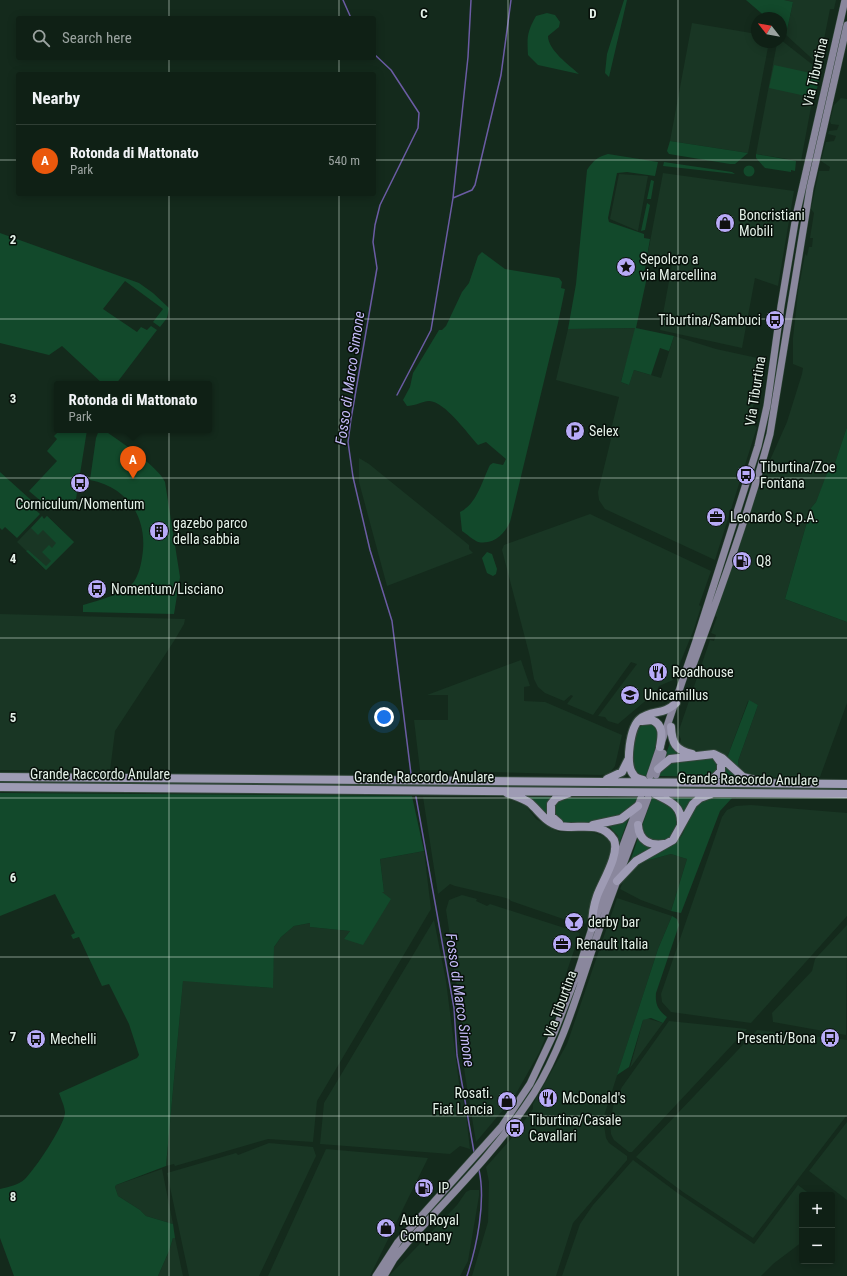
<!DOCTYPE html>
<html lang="en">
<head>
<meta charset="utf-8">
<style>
  body { margin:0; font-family:"Roboto Condensed",sans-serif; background:#1d2d22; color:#f1f3f6 }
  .controls { position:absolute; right:12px; bottom:12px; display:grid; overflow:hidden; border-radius:4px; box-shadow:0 2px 10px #0003 }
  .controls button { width:36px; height:36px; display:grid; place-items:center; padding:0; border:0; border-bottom:1px solid #2f3e34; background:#0f2015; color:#f1f3f6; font:20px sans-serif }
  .compass { position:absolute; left:751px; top:12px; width:36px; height:36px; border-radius:50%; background:#0f2015; box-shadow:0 2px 10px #0003; rotate:301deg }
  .you { position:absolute; left:384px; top:717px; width:14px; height:14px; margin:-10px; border:3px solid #fff; border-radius:50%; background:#1a73e8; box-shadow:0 0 0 6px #1a73e833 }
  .badge { display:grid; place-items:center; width:26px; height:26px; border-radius:50%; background:#ea580c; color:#fff; font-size:13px; font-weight:700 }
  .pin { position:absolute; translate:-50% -33px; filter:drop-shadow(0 1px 2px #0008) }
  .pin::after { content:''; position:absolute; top:21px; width:14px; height:12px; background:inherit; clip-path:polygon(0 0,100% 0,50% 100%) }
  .popup { position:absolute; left:54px; top:381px; width:158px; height:52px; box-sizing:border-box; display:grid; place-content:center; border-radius:4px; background:#0f2015; filter:drop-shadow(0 1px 3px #0005); font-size:13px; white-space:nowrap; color:#9ba3a0 }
  .popup b { font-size:15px; color:#f1f3f6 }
  .popup::after { content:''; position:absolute; left:50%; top:100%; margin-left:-8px; border:8px solid transparent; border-top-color:#0f2015 }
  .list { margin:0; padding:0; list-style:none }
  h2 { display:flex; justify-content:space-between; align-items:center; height:52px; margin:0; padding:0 16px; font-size:17px }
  h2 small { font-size:13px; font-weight:400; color:#9ba3a0 }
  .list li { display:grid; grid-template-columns:26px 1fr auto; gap:12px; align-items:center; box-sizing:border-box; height:72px; padding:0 16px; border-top:1px solid #2f3e34 }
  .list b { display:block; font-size:15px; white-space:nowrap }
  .list p { margin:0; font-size:13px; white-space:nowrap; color:#9ba3a0 }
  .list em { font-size:13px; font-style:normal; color:#9ba3a0 }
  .icon { flex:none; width:22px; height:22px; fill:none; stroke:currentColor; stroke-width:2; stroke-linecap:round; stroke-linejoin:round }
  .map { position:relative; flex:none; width:847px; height:1276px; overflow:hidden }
  .search { position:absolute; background:#0f2015; box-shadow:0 2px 10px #0003; left:16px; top:16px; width:360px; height:44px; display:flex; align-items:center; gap:10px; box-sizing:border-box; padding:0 14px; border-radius:4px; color:#9ba3a0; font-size:15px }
  .panel { position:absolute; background:#0f2015; box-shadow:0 2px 10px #0003; left:16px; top:72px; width:360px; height:124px; border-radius:4px }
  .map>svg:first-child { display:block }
  .built { fill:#193624 }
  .green { fill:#12492b }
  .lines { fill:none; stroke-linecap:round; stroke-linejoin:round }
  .stream { stroke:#6b5ca4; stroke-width:1.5 }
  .primary-casing { stroke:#314639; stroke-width:8 }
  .motorway-casing { stroke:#314639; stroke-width:10 }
  .primary { stroke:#8a879d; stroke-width:7 }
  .motorway { stroke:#9e9bb4; stroke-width:8 }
  .grid { fill:none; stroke:#e4f1e8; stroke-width:1; stroke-opacity:0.55 }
  .labels { text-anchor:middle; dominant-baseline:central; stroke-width:3; stroke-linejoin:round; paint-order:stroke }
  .street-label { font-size:14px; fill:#e4f1e8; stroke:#07100a }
  .poi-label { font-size:14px; fill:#e4f1e8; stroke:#07100a; text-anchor:start }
  .water-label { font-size:15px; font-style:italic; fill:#c3b9f6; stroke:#07100a }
  .grid-label { font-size:13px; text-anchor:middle; font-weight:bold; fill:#e4f1e8; stroke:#07100a; stroke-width:3; stroke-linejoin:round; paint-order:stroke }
</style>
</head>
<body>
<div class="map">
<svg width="847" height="1276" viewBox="0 0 847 1276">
  <rect width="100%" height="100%" fill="#142a1c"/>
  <path class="built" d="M 784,0 L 836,0 L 834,9 L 830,9 L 819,65 L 786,35 L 793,2 Z
    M 692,23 L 757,34 L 757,42 L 769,42 L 748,153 L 670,141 Z
    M 781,40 L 818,69 L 801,161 L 756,154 L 777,43 L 781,42 Z
    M 841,98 L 847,99 L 847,427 L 833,470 L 830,468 L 816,502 L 811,508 L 785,599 L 847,622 L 847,703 L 820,777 L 753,777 L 746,775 L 739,769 L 738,761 L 758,705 L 748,701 L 727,758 L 716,750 L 692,751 L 679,747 L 681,739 L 678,733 L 710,640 L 714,641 L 716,635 L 711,633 L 717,617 L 715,616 L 762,478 L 787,422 L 802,374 L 803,368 L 793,364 L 793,338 L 798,292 L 805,254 L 807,256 L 809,247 L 812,247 L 813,238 L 810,238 L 814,213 L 811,209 L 819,171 L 829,171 L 830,167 L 821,161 L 826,142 L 834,141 L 836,136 L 828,134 L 829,131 L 837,130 L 839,125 L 831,124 L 830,121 L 834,105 Z
    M 663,173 L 794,191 L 778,286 L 755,278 L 742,348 L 660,330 L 672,265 L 646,263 Z
    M 619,174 L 648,176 L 638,231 L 610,219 Z
    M 636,328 L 621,382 L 629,385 L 634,370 L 661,378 L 674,336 L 716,349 L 762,359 L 750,424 L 757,427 L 715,560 L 605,509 L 599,500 L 598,492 L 611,439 L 609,438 L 619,397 L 556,380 L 568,329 Z
    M 359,458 L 369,464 L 469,545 L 469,549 L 473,553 L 387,586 L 359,482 Z
    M 590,514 L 711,571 L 699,605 L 701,607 L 694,629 L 673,680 L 659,686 L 656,692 L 618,724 L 608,721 L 605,717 L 598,716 L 637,664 L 631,662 L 593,715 L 567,704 L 573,696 L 571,695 L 564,701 L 545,693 L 538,687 L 534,679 L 530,657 L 502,550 L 504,545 Z
    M 42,516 L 44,519 L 47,516 L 74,542 L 46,570 L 17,542 Z
    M 0,614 L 185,619 L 184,624 L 174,641 L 115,731 L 110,771 L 0,770 Z
    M 521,660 L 530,686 L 524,687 L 524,701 L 545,702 L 622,735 L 615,766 L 609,774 L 600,775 L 420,770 L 414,720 L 448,720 L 448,695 L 427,695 Z
    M 423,797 L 509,799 L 526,806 L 536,819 L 559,832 L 592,832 L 606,837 L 613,846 L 612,853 L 593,896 L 586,924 L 570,918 L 569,921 L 511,901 L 509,899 L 502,897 L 455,886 L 450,884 L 438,894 Z
    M 751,805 L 847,813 L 847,916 L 751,1023 L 671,1012 L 662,1002 L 661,994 L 722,817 L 727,810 L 736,806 Z
    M 424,851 L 431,909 L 317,1101 L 313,1142 L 268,1139 L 175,1166 L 174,1164 L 166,1166 L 183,980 L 272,988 L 274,947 L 281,937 L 294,926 L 310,923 L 310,927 L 350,931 L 344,939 L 382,892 L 384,892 L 380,859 Z
    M 671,854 L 687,859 L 671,911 L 641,900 L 620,889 L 625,877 L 638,863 Z
    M 462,895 L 477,899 L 476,901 L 487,906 L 490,904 L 580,933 L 557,1000 L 560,1002 L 539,1053 L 514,1097 L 476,1142 L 465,1075 L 459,1027 L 462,1027 L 462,1014 L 452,959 L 453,956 L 446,910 L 449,900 Z
    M 617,898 L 672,916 L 658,949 L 603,1119 L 606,1138 L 609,1143 L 627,1156 L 627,1160 L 573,1223 L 556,1276 L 472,1276 L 488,1222 L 489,1182 L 486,1167 L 510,1140 L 533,1109 L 533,1104 L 567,1044 Z
    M 434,920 L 446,981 L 459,1083 L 466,1115 L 470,1149 L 460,1146 L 450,1154 L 320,1144 L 324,1103 Z
    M 847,925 L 846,1035 L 773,1022 L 772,1013 L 812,971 L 815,959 Z
    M 646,1018 L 663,1023 L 630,1068 L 643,1020 Z
    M 669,1021 L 747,1029 L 632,1152 L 629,1152 L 614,1140 L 611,1134 L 610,1122 L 614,1103 L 622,1087 Z
    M 757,1030 L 847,1040 L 847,1115 L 753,1238 L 683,1192 L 636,1157 Z
    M 847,1122 L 847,1200 L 809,1171 Z
    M 269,1143 L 313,1147 L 316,1156 L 259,1276 L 189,1276 L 167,1173 L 236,1153 L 238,1155 Z
    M 326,1149 L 428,1158 L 370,1276 L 268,1276 Z
    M 633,1160 L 679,1194 L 754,1244 L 798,1185 L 811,1195 L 802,1195 L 802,1242 L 773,1264 L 761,1276 L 562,1276 L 580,1224 L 593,1205 Z
    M 162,1169 L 173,1224 L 146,1216 L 140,1210 L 118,1196 L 115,1187 L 116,1185 Z
    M 470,1190 L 479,1190 L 479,1196 L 468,1261 L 460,1276 L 389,1276 L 457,1205 L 466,1192 Z
    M 173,1238 L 175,1238 L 183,1276 L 158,1276 L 169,1251 Z"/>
  <path class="green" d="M 624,0 L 627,0 L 609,77 L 605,73 L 607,54 Z
    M 746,0 L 784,0 L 793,2 L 786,35 L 781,31 L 781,18 L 767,18 Z
    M 547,13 L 555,15 L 560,22 L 559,27 L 548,36 C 548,50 569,65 579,74 L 538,65 L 528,55 C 527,37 527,32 536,16 Z
    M 774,65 L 820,75 L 815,98 L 769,88 Z
    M 670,141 L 748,153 L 735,164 L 730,164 L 669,154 L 667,151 Z
    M 608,154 L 658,162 L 655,176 L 627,172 L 617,173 L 608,218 L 609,222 L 612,223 L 644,234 L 644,238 L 650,239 L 644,274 L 647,277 L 636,328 L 674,336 L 669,351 L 660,348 L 651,375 L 634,370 L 629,385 L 621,382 L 635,328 L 568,329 L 576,284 L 587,170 C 593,161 597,157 608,154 Z
    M 756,154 L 796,161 L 795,171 L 791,170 L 791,172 L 765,168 L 756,158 Z
    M 664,162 L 732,172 L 735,174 L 663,166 Z
    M743.5 171a5.5 5.5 0 1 1 11 0a5.5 5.5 0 1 1-11 0Z
    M 651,180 L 654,181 L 651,199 L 647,199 Z
    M 647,203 L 650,205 L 645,230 L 641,231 Z
    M 0,233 L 139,283 L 153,293 L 169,308 L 167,318 L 160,327 L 153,322 L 163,309 L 125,281 L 103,309 L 137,332 L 141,327 L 147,330 L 151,326 L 157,330 L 116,384 L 103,384 L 62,346 L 49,355 L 0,343 Z
    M 482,252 L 505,269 L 559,278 L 562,282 L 561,288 L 565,289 L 558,323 L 510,522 C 504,535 493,545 478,542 C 473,540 467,534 462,531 L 460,512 C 477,504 482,481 490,465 L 493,463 L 503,465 L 506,459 L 486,442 L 478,445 C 468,434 443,399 428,401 C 421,402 414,406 407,406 L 403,400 L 410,387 L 413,373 L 439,330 L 442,330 L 446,326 L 462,292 L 469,283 L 478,256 Z
    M 847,427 L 847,622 L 785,599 L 811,508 L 816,502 L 829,468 L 833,469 Z
    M 60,430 L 87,430 L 76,499 L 49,508 L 29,491 L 57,461 L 47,451 L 57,439 L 54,436 Z
    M 99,430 L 104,430 C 119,441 158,466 165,482 L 180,577 L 174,614 L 83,612 L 83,605 C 97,601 128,593 135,580 C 140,572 142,560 143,550 C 146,515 126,487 90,480 L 96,438 Z
    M 0,472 L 31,500 L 28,503 L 40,514 L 17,538 L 5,527 L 2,530 L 0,528 Z
    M 42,516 L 44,519 L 47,516 L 74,542 L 46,570 L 26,551 L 28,550 L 46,566 L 51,561 L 42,552 L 49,545 L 52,548 L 56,543 L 43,530 L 38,535 L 31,528 Z
    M 487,552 L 492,554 L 497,569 L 496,574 L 493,576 L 487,573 L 482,558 Z
    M 749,700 L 758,705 L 738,761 L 739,769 L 727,758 Z
    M 646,722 L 657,726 L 659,741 L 646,776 L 637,774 C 636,771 633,766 632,762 C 631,751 635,727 646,722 Z
    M 670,743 L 683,754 L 664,759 Z
    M 712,756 L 719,767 L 710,777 L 659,776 L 664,764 Z
    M 725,763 L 742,778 L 721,777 L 725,770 Z
    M 0,793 L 412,796 L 424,851 L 380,859 L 384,892 L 382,892 L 391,899 L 363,945 L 344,939 L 350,931 L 310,927 L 310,923 L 294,926 L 281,937 L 274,947 L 273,988 L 183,981 L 166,1166 L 116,1185 L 115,1187 L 118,1196 L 140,1210 L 146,1216 L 173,1224 L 175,1238 L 173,1238 L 169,1251 L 158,1276 L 14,1276 L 0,1238 L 0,1189 C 8,1187 19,1185 25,1179 C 35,1169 64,1126 65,1113 C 65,1107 61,1099 59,1093 L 137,1058 L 139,1055 L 129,1024 L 109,984 L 102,986 L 79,937 L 73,939 L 71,935 L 75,933 L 55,894 L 0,916 Z
    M 528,797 L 550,797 L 546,806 L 548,817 Z
    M 562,798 L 638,798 L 629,812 L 598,823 L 565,823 L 554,815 L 553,806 Z
    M 652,798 L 655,798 L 671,803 L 679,821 L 674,835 L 661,843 L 645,838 L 642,826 Z
    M 673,798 L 694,798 L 683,817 L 678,804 Z
    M 732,798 L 720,811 L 681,913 L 671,911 L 687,859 L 671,854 L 638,863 C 650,856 675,846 682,835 C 685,830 686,823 688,817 C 695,797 714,798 732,798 Z
    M 629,817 L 619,844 L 618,836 L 609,826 Z
    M 638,838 L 651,849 L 630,862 Z
    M 672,916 L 677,919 L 679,925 L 656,993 C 655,1005 658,1010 667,1017 L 663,1023 L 651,1018 L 643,1020 L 629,1067 L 617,1075 L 658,949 Z"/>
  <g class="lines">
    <path class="stream" d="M 343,0 L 351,18
      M 374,54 L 391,70 L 419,113 L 418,128 L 380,205 L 375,225 L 373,242 L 377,268 L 351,419 L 348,442 L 353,477 L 370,550 L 392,621 L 411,774
      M 453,198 L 472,190 L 475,185 L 501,75 L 511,0
      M 397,395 L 431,330 L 453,198 L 468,57 L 471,0
      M 416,797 L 454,1008 L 457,1055 L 474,1152
      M 467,1276 C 477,1246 486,1201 479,1170"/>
    <defs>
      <path id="primary" d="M 693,665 C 721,589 749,512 770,434 L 810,188 L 847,25
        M 656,775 L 663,753
        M 650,776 L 696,641 L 758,446 L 767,406 L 781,306 L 796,216 L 845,0
        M 376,1276 L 398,1242 L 502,1126 L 530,1084 L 554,1033 L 576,977 L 592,928 L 641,798
        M 384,1276 L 394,1259 L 407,1243 C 451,1195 499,1148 534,1093 C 564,1045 578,990 597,936 C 613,890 631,844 648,798"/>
      <path id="motorway" d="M 642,721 L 652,720 C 664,725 662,736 660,747
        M 671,727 C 672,743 675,750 692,754
        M 658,769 L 670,759 L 714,754 L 722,758 L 743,777 L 755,780
        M 0,777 L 847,784
        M 607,779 L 622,772 L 628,760
        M 643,780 C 639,779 635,778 633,774 C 625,764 630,727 640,719 C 652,709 663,716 676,703
        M 707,780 L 714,778 L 721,771 L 721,763 L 716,756
        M 0,787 L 847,794
        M 507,793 C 515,796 523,798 530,803 C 539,811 546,823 559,826 C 578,830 601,819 614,840 C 620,854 602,882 597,896 C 593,907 592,917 592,928
        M 653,793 C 668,801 682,804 681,824
        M 559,823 L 551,816 L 551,804 L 556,798 L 569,793
        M 593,825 L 621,819 L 638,806
        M 638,825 C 639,841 650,846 664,844
        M 617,881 L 636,861 L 673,840 L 693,804 L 700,798 L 711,794"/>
    </defs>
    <use href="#primary" class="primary-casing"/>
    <use href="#motorway" class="motorway-casing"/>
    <use href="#primary" class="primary"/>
    <use href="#motorway" class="motorway"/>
  </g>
  <path class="grid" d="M 169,0 L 169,18M 339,0 L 339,18M 508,0 L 508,1276M 678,0 L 678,1276M 169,58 L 169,74M 339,58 L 339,74M 0,160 L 18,160M 374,160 L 847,160M 169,194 L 169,1276M 339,194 L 339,1276M 0,319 L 847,319M 0,478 L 847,478M 0,638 L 847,638M 0,798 L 847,798M 0,957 L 847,957M 0,1116 L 847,1116"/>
  <defs>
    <symbol id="shop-disc" viewBox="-11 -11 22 22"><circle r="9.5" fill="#b8abf7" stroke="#07100a"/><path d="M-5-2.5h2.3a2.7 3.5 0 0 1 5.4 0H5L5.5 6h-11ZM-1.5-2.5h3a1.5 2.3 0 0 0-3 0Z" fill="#111"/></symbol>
    <symbol id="sight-disc" viewBox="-11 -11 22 22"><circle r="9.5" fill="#b8abf7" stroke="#07100a"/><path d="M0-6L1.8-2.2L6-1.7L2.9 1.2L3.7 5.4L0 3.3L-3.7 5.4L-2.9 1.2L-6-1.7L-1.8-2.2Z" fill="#111"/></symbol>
    <symbol id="bus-disc" viewBox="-11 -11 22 22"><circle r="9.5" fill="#b8abf7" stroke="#07100a"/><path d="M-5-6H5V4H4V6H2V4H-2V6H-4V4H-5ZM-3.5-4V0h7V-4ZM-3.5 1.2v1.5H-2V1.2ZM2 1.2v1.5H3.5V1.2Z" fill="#111"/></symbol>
    <symbol id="parking-disc" viewBox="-11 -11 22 22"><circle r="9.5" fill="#b8abf7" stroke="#07100a"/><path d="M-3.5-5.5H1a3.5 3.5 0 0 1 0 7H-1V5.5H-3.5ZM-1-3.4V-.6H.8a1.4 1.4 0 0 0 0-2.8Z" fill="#111"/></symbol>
    <symbol id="office-disc" viewBox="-11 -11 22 22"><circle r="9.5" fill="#b8abf7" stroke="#07100a"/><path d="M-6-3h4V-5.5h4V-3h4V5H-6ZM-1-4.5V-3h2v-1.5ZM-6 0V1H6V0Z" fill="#111"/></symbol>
    <symbol id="building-disc" viewBox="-11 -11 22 22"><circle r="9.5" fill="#b8abf7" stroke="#07100a"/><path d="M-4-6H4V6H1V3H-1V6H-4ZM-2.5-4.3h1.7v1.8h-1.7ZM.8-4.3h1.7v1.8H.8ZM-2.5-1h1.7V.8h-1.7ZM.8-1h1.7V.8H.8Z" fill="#111"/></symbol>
    <symbol id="fuel-disc" viewBox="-11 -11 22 22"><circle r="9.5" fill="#b8abf7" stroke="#07100a"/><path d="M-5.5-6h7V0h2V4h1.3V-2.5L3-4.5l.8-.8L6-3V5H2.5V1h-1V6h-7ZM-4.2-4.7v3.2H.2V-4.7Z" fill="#111"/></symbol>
    <symbol id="restaurant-disc" viewBox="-11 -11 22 22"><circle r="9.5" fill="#b8abf7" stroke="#07100a"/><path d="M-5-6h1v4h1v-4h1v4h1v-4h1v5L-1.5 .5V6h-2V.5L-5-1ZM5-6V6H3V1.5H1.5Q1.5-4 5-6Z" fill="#111"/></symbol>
    <symbol id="university-disc" viewBox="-11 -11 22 22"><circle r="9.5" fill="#b8abf7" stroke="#07100a"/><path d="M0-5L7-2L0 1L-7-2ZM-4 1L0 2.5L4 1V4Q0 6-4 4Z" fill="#111"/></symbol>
    <symbol id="bar-disc" viewBox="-11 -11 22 22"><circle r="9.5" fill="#b8abf7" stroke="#07100a"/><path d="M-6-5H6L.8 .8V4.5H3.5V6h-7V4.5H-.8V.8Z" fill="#111"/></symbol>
  </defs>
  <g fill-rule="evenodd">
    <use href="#shop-disc" x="714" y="212" width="22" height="22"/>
    <use href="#sight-disc" x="615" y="256" width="22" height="22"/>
    <use href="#bus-disc" x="764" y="309" width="22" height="22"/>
    <use href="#parking-disc" x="564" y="420" width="22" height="22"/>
    <use href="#bus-disc" x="735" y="464" width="22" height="22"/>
    <use href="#bus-disc" x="69" y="472" width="22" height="22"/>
    <use href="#office-disc" x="705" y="506" width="22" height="22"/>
    <use href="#building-disc" x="148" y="520" width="22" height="22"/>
    <use href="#fuel-disc" x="731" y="550" width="22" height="22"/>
    <use href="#bus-disc" x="86" y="578" width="22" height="22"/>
    <use href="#restaurant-disc" x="647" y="661" width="22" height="22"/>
    <use href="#university-disc" x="619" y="684" width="22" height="22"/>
    <use href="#bar-disc" x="563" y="911" width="22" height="22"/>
    <use href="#office-disc" x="551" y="933" width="22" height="22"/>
    <use href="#bus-disc" x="819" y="1027" width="22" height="22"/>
    <use href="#bus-disc" x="25" y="1028" width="22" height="22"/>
    <use href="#restaurant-disc" x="537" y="1087" width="22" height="22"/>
    <use href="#shop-disc" x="496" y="1090" width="22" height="22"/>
    <use href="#bus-disc" x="504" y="1117" width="22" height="22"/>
    <use href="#fuel-disc" x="413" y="1177" width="22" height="22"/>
    <use href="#shop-disc" x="375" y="1217" width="22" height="22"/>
  </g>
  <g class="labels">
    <g class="street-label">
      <text transform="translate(815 72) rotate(-77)">Via Tiburtina</text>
      <text transform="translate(755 391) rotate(-81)">Via Tiburtina</text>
      <text x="100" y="774">Grande Raccordo Anulare</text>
      <text x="424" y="777">Grande Raccordo Anulare</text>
      <text transform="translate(748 779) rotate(1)">Grande Raccordo Anulare</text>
      <text transform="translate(560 1004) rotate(-70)">Via Tiburtina</text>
    </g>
    <g class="poi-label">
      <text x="739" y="215">Boncristiani<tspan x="739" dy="16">Mobili</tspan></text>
      <text x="640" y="259">Sepolcro a<tspan x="640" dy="16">via Marcellina</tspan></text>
      <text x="761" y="320" text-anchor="end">Tiburtina/Sambuci</text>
      <text x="589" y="431">Selex</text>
      <text x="760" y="467">Tiburtina/Zoe<tspan x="760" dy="16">Fontana</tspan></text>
      <text x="80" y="504" text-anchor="middle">Corniculum/Nomentum</text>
      <text x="730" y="517">Leonardo S.p.A.</text>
      <text x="173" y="523">gazebo parco<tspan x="173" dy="16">della sabbia</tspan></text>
      <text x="756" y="561">Q8</text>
      <text x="111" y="589">Nomentum/Lisciano</text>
      <text x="672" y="672">Roadhouse</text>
      <text x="644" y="695">Unicamillus</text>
      <text x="588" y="922">derby bar</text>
      <text x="576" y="944">Renault Italia</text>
      <text x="816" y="1038" text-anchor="end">Presenti/Bona</text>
      <text x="50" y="1039">Mechelli</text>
      <text x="493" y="1093" text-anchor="end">Rosati.<tspan x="493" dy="16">Fiat Lancia</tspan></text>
      <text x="562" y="1098">McDonald's</text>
      <text x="529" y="1120">Tiburtina/Casale<tspan x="529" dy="16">Cavallari</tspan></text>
      <text x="438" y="1188">IP</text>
      <text x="400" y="1220">Auto Royal<tspan x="400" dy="16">Company</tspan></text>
    </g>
    <g class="water-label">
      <text transform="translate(350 378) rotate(-82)">Fosso di Marco Simone</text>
      <text transform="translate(460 1000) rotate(82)">Fosso di Marco Simone</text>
    </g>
  </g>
  <g class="grid-label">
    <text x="424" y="18">C</text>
    <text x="593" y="18">D</text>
    <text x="13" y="244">2</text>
    <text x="13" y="403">3</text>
    <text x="13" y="563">4</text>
    <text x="13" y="722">5</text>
    <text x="13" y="882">6</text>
    <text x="13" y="1041">7</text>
    <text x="13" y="1201">8</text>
  </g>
</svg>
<div class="controls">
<button>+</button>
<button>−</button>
</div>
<svg class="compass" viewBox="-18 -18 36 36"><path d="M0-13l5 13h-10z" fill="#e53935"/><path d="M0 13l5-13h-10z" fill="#9ba3a0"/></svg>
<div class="you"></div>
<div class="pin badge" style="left:133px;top:479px">A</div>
<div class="popup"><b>Rotonda di Mattonato</b>Park</div>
<div class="search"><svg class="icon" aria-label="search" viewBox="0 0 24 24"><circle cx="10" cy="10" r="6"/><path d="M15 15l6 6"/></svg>Search here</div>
<section class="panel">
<h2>Nearby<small></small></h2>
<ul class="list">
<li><span class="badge">A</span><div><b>Rotonda di Mattonato</b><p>Park</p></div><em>540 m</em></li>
</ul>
</section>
</div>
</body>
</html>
